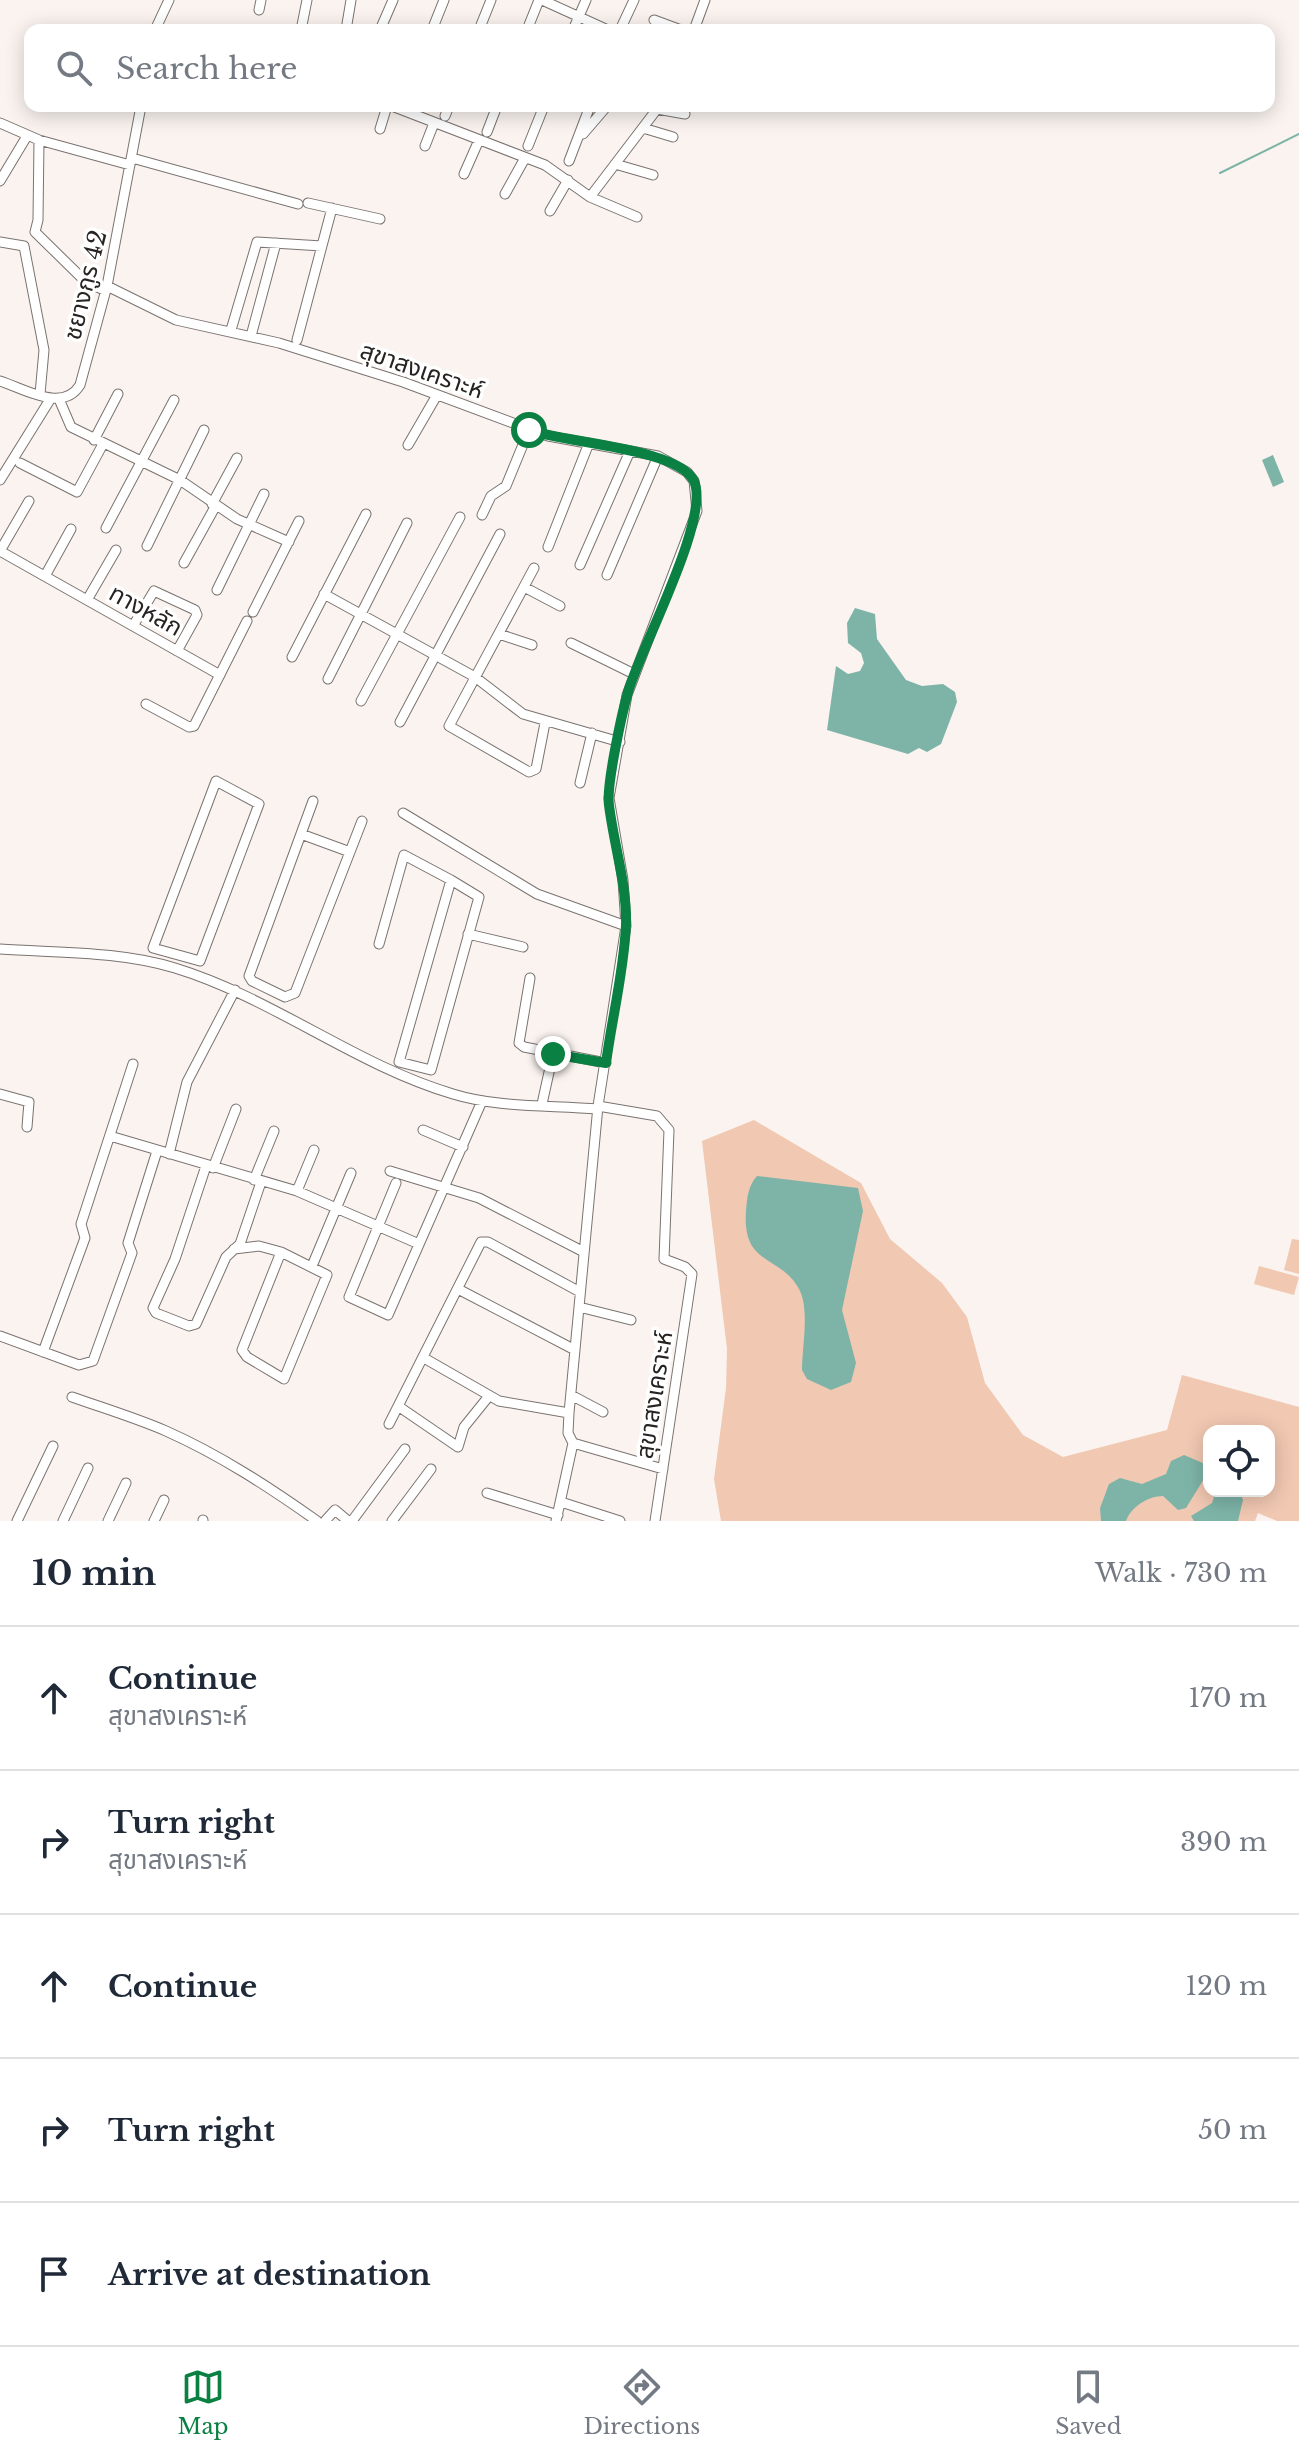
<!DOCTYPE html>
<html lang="en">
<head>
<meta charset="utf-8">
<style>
  body { margin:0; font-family:"Libre Baskerville","Noto Sans Thai",serif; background:#f6f6f7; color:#1f2937 }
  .controls { position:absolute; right:24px; bottom:24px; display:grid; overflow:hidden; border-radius:16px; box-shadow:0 4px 20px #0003 }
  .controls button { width:72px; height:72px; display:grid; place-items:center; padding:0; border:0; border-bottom:2px solid #e0e1e3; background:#fff; color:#1f2937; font:40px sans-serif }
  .stop { position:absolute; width:24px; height:24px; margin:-18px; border:6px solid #0b8043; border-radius:50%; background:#fff }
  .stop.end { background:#0b8043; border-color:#fff; box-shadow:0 2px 8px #0008 }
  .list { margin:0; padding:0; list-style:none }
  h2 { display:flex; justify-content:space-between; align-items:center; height:104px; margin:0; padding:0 32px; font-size:34px }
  h2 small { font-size:26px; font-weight:400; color:#747a83 }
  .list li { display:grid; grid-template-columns:52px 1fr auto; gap:24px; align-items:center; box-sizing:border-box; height:144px; padding:0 32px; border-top:2px solid #e0e1e3 }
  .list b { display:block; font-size:30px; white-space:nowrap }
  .list p { margin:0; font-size:26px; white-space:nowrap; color:#747a83 }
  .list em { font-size:26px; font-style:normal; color:#747a83 }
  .icon { flex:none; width:44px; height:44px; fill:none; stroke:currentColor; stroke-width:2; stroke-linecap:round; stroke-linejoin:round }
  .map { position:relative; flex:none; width:1299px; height:1521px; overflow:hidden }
  .search { position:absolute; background:#fff; box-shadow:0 4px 20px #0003; left:24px; right:24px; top:24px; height:88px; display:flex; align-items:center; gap:20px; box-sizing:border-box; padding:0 28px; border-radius:16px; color:#747a83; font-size:30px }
  .sheet { height:824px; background:#fff }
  nav { display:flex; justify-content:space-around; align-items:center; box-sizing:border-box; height:112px; border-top:2px solid #e0e1e3; background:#fff; font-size:22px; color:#747a83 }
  nav a { display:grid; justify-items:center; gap:4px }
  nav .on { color:#0b8043 }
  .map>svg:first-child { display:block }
  .green { fill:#f1c8b2; fill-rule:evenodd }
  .water { fill:#7eb4a8 }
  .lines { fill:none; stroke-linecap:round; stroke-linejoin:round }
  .stream { stroke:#7eb4a8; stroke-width:2 }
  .minor-casing { stroke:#7a7370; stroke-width:11 }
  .minor { stroke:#fff; stroke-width:9 }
  .route { stroke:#0b8043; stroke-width:10 }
  .labels { text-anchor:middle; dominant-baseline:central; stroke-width:7; stroke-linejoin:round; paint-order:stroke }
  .street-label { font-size:24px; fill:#262322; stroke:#fff }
</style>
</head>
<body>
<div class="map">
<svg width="1299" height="1521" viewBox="0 0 1299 1521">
  <rect width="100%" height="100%" fill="#faf3ef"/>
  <path class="green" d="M 754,1120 L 861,1183 L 890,1239 L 942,1283 L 967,1317 L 985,1383 L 1023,1435 L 1063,1457 L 1167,1430 L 1182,1375 L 1299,1407 L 1299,1521 L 1277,1521 L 1258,1513 L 1255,1521 L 721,1521 L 714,1479 L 726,1388 L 727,1349 L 702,1141 ZM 1209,1431 L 1269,1431 L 1269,1491 L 1209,1491 Z
    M 1292,1239 L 1299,1240 L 1299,1274 L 1284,1270 Z
    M 1259,1266 L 1299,1277 L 1294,1295 L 1254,1284 Z"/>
  <path class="water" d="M 1273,455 L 1284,482 L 1273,487 L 1262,460 Z
    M 855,608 L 875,614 L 877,639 L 906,680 L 922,686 L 943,684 L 955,692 L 957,702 L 941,744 L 927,752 L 919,748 L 908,754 L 827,730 L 836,666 L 848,674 L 860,671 L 864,663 L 861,653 L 848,643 L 847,623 Z
    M 757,1176 L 858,1188 L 863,1211 L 842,1310 L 856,1363 L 851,1382 L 831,1390 L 807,1379 L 802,1370 C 802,1347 810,1309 799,1289 C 780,1254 742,1267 746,1211 C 747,1198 748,1186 757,1176 Z
    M 1184,1455 L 1205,1464 L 1207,1474 L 1186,1508 L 1178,1510 L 1163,1496 C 1148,1496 1131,1507 1126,1521 L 1101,1521 L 1100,1508 L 1109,1484 L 1120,1478 L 1142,1484 L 1166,1474 L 1171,1461 Z
    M 1216,1491 L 1240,1492 L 1243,1500 L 1238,1521 L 1194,1521 L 1191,1516 L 1212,1503 Z"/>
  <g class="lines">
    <path class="stream" d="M 1220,173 L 1299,134"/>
    <defs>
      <path id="minor" d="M 542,0 L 608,30
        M 259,10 L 261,0
        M 654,20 L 681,30
        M 155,30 L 169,0
        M 301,30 L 307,0
        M 346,30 L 351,0
        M 380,30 L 393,0
        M 432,30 L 444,0
        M 479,30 L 491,0
        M 527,30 L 539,0
        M 573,30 L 586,0
        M 620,30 L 634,0
        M 694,30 L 705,0
        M 392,106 L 545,165 L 590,197 L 637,217
        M 445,116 L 449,106
        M 0,123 L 39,140 L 38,220 L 35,232 L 86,282 L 106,291
        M 643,128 L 673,137
        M 380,129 L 387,106
        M 487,132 L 497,106
        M 583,134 L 607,106
        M 39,140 L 130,165
        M 425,146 L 434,123
        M 528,146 L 544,106
        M 132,158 L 298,204
        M 569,161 L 590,106
        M 615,164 L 653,175
        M 464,174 L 479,140
        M 0,181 L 27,136
        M 505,194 L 525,158
        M 590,197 L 657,109 L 685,114
        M 308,203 L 380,219
        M 550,211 L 568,180
        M 0,242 L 24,246 L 44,350 L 40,394
        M 107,286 L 176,320 L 279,343 L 403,382 L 548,436 L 658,456 L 687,472 L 694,481 L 697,511 L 627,695 L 609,798 L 623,880 L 626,926 L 598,1106 L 569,1413 L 568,1433 L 573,1443 L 663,1469
        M 231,330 L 257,242 L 322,246
        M 251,336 L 276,243
        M 297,340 L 332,208
        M 0,381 C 25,389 63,413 80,385 L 107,286 L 141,106
        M 59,399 L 71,427 L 180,480 L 237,519 L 289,542
        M 94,440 L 118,394
        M 408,445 L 437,395
        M 20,463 L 77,492 L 103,444
        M 0,480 L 51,398
        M 212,504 L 237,458
        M 482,515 L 491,496 L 506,486 L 529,430
        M 106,528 L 174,400
        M 147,546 L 204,430
        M 548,547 L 589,443
        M 0,551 L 220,675
        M 0,551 L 29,501
        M 184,563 L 215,507
        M 580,565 L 630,451
        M 534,568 L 449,726 L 529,772 L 536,769 L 545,723
        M 607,575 L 658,456
        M 45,576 L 71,529
        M 524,587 L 560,606
        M 217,590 L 264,494
        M 324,594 L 475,677 L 523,714 L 620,742
        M 87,600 L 116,550
        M 253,612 L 299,521
        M 133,626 L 154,591 L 195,610 L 197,615 L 177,651
        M 499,634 L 532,645
        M 571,643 L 634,674
        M 292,657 L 366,514
        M 328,679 L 407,523
        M 361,701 L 460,517
        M 146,704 L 189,727 L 194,726 L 247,621
        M 400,722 L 500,534
        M 216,781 L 259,804 L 200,961 L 153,948 Z
        M 580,783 L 592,733
        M 313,801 L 249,976 L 252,981 L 285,997 L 295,993 L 362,821
        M 403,813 L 537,894 L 626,926
        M 301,834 L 350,852
        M 451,880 L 479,897 L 431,1070 L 399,1062 Z
        M 468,934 L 523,947
        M 379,944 L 404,855 L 451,880
        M 0,949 C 58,953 120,951 175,968 C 273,998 355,1065 453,1094 C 498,1108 550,1105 598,1109
        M 530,978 L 519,1043 L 524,1047 L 606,1063
        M 0,1094 L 29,1102 L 27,1127
        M 542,1104 L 553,1054
        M 598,1106 L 657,1116 L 669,1130 L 664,1259 L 685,1267 L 692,1274 L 655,1521
        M 423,1130 L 463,1147
        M 110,1136 L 297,1191 L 419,1244
        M 169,1154 L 187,1082 L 235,990
        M 206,1166 L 175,1259 L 153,1308 L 156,1313 L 189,1326 L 196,1324 L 226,1257 L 240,1244 L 261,1182
        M 213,1168 L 236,1109
        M 390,1171 L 479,1198 L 582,1251
        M 254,1180 L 274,1131
        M 396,1183 L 349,1297 L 388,1315 L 482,1101
        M 297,1191 L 314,1150
        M 234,1249 L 259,1246 L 281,1252
        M 281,1252 L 327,1275 L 284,1379 L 247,1357 L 242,1350 Z
        M 312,1266 L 351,1173
        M 458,1289 L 575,1350
        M 579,1307 L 631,1320
        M 0,1336 L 79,1365 L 93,1361 L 132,1253 L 128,1243 L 157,1151
        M 43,1352 L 85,1238 L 81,1224 L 133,1064
        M 424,1358 L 499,1401 L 569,1413
        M 571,1395 L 603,1412
        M 72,1397 C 103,1408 136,1418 166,1431 C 220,1455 269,1487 317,1521
        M 398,1406 L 458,1447 L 464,1427 L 489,1396
        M 389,1424 L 481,1242 L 488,1242 L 580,1292
        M 487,1493 L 558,1515
        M 561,1502 L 620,1521
        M 17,1521 L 53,1446
        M 63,1521 L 88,1468
        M 108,1521 L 126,1483
        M 154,1521 L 164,1500
        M 203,1521 L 203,1520
        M 325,1521 L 335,1510 L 348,1521
        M 352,1521 L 405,1449
        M 392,1521 L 431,1469
        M 556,1521 L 573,1443"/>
    </defs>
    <use href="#minor" class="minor-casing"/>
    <use href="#minor" class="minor"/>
  </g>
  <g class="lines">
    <path class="route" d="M 529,430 C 565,443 678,448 694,481 C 711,518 641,647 628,692 C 622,713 606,786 609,805 C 614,846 627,884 626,925 C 624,971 612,1018 606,1063 L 553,1054"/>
  </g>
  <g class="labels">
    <g class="street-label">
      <text transform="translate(85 285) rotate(-76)">ชยางกูร 42</text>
      <text transform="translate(422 370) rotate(19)">สุขาสงเคราะห์</text>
      <text transform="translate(146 610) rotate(29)">ทางหลัก</text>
      <text transform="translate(654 1395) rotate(-81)">สุขาสงเคราะห์</text>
    </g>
  </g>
</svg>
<div class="controls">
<button><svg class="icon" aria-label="locate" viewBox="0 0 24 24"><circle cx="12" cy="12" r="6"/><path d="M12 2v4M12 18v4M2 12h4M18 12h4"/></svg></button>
</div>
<div class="stop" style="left:529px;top:430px"></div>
<div class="stop end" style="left:553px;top:1054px"></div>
<div class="search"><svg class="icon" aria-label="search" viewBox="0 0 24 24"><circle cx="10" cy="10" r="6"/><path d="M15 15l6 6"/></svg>Search here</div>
</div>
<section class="sheet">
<h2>10 min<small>Walk · 730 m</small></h2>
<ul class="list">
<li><svg class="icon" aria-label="ahead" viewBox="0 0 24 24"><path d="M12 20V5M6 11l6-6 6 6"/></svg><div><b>Continue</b><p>สุขาสงเคราะห์</p></div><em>170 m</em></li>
<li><svg class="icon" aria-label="right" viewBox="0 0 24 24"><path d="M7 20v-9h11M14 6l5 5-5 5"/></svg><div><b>Turn right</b><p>สุขาสงเคราะห์</p></div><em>390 m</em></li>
<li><svg class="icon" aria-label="ahead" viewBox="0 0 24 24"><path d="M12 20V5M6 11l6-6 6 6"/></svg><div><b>Continue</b></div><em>120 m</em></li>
<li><svg class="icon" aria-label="right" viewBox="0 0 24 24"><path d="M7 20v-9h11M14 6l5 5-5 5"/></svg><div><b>Turn right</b></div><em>50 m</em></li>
<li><svg class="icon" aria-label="arrive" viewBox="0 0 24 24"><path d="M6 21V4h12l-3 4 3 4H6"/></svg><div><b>Arrive at destination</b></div></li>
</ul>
</section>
<nav>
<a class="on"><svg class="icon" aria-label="map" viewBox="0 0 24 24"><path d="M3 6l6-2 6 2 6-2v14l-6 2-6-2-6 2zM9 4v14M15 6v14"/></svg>Map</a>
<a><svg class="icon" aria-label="directions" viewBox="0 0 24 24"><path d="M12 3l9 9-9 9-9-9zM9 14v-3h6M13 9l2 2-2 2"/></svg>Directions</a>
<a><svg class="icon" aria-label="saved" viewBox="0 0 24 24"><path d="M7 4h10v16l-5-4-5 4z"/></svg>Saved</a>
</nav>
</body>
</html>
